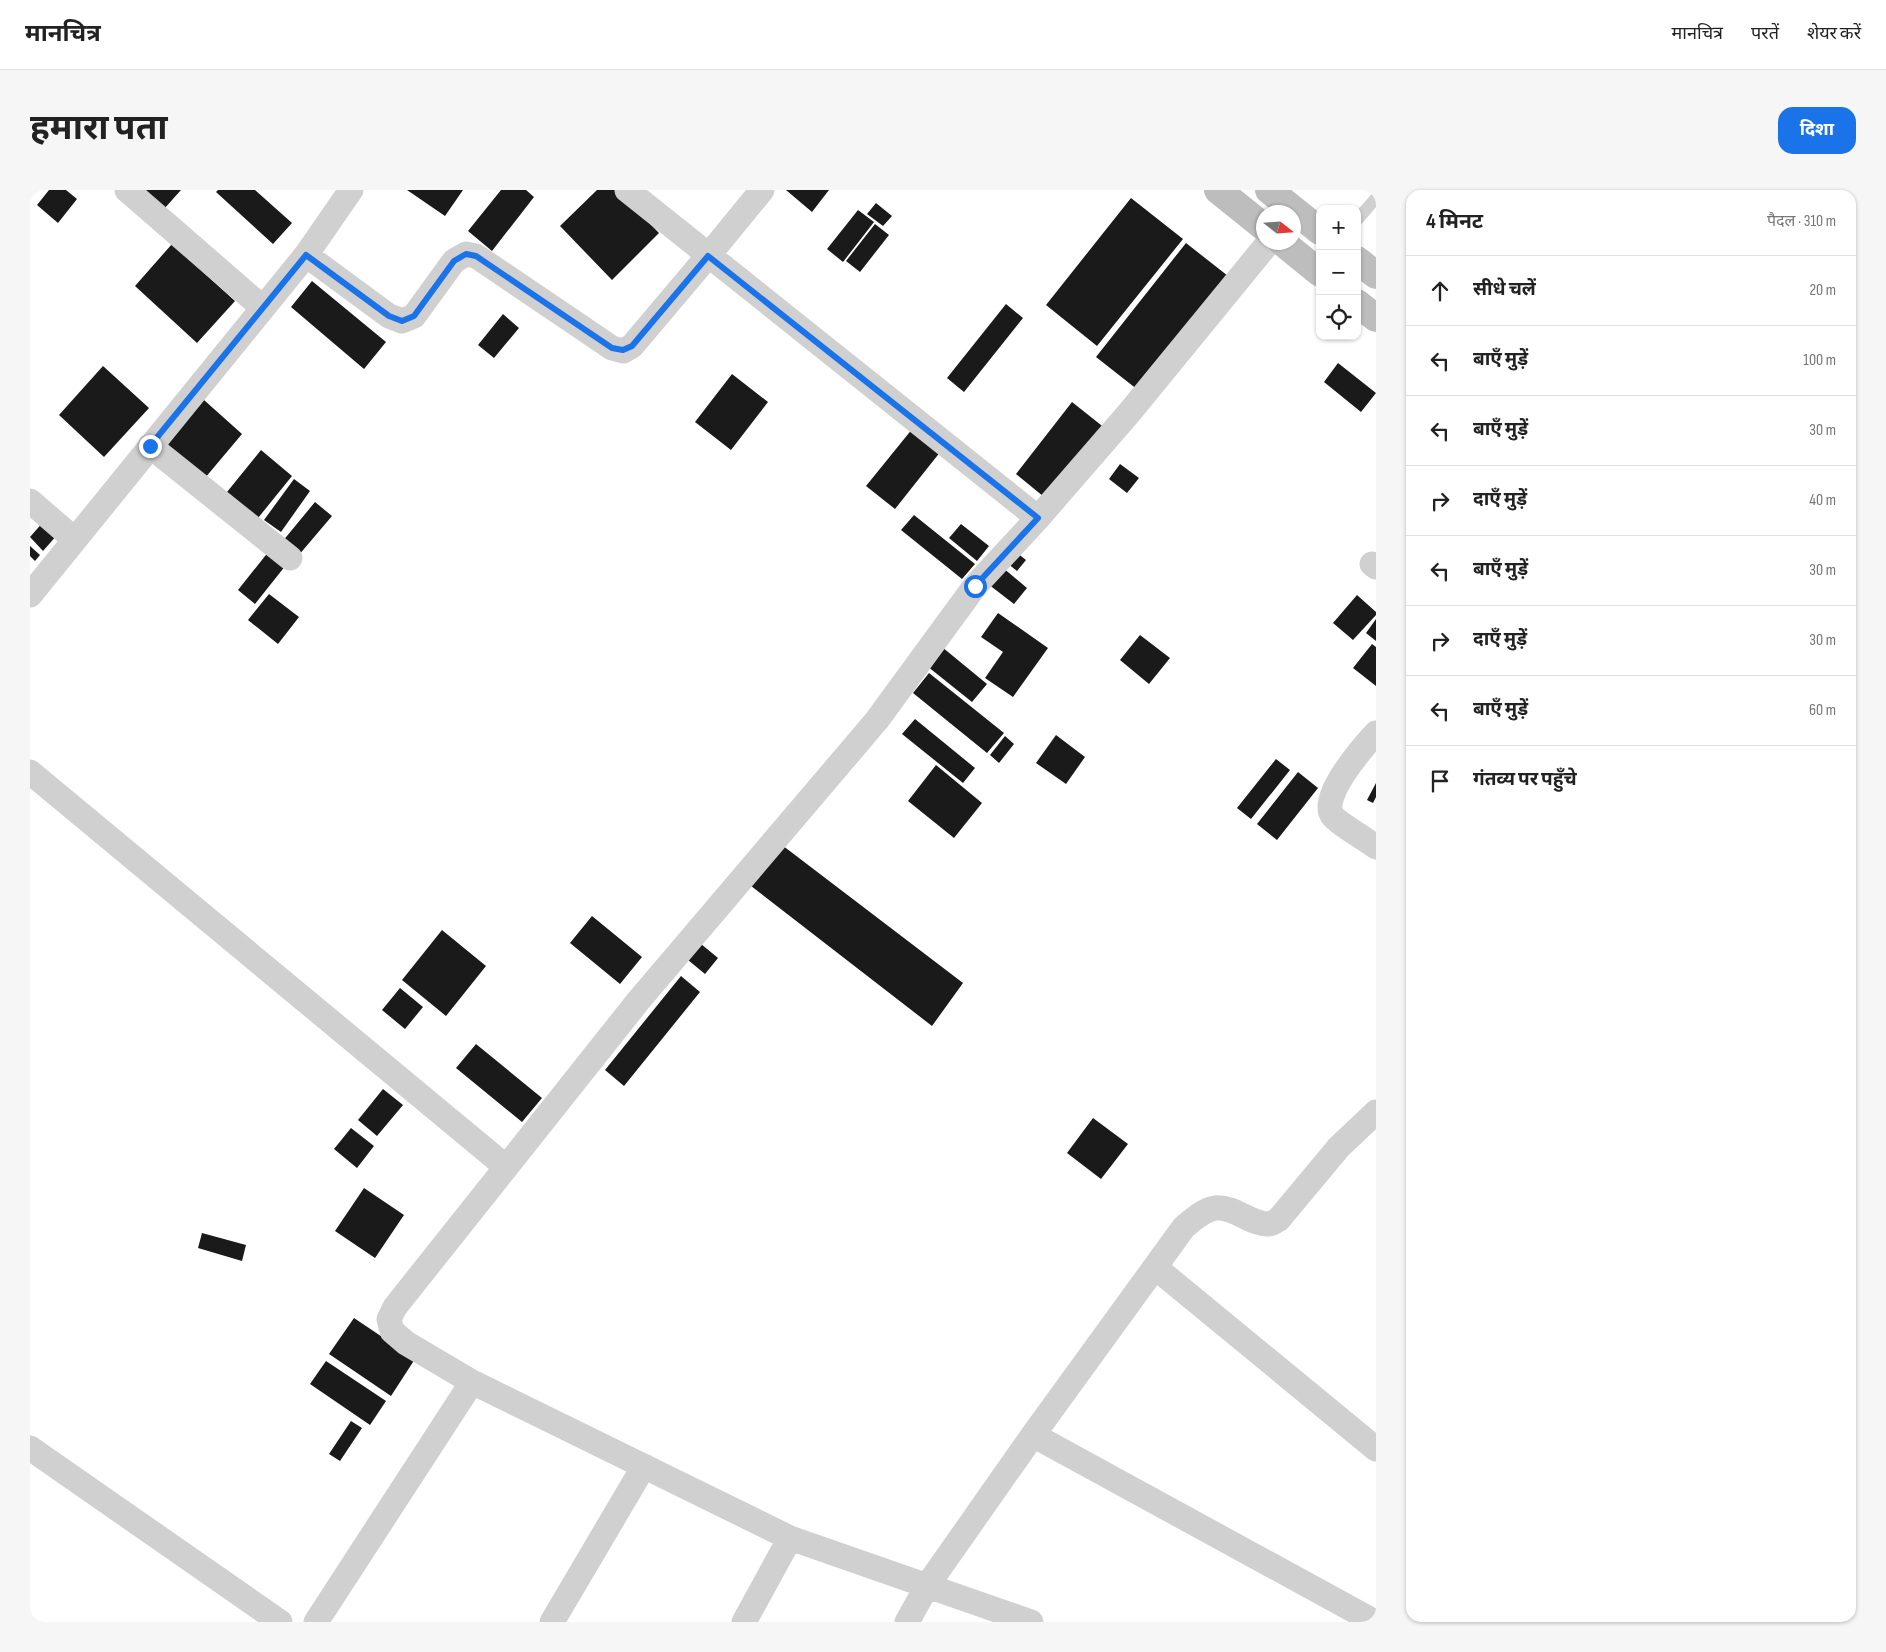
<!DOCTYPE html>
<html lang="hi">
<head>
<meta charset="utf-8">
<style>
  body { margin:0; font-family:"Sofia Sans Condensed","Noto Sans Devanagari",sans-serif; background:#f6f6f6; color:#222 }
  .controls { position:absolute; right:15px; top:15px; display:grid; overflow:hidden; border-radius:10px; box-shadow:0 1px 4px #0004 }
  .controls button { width:45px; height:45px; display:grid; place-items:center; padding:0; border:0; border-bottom:1px solid #e0e0e0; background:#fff; color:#222; font:25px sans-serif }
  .compass { position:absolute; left:1226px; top:15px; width:45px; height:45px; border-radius:50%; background:#fff; box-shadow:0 1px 4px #0004; rotate:107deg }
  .stop { position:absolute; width:15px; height:15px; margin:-11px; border:4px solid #1a73e8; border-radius:50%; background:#fff }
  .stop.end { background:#1a73e8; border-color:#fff; box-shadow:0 1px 5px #0008 }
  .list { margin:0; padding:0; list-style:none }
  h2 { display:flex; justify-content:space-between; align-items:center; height:65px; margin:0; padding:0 20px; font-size:21px }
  h2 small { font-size:16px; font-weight:400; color:#767676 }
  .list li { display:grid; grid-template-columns:32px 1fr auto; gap:15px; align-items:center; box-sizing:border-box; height:70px; padding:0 20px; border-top:1px solid #e0e0e0 }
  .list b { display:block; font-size:19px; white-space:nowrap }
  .list em { font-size:16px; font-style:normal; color:#767676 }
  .icon { flex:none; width:28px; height:28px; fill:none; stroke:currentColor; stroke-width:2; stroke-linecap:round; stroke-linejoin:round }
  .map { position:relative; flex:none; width:1346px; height:1432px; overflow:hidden; border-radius:15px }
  header { display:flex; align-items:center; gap:30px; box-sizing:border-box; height:70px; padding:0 25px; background:#fff; border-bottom:1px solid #e0e0e0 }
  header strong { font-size:24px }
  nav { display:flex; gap:28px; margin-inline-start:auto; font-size:18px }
  .intro { display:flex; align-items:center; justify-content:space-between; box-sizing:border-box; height:120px; padding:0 30px }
  h1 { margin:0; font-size:35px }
  .button { padding:12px 22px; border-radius:15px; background:#1a73e8; color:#fff; font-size:18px; font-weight:700 }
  main { display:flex; gap:30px; padding:0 30px }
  aside { flex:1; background:#fff; border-radius:15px; box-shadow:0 1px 4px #0004 }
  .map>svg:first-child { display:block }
  .building { fill:#1a1a1a }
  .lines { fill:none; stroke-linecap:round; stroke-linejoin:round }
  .service { stroke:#d0d0d0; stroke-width:12 }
  .minor { stroke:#d0d0d0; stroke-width:25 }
  .secondary { stroke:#bdbdbd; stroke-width:28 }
  .route { stroke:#1a73e8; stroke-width:6 }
</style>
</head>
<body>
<header>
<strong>मानचित्र</strong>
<nav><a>मानचित्र</a><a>परतें</a><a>शेयर करें</a></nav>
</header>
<div class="intro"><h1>हमारा पता</h1><a class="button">दिशा</a></div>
<main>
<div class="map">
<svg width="1346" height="1432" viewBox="0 0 1346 1432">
  <rect width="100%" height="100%" fill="#fff"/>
  <path class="building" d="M 19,0 L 36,0 L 47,9 L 28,33 L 7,15 Z
    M 113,0 L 151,0 L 134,19 Z
    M 188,0 L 225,0 L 262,33 L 243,54 L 186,2 Z
    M 377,0 L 433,0 L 415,26 Z
    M 471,0 L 496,0 L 504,7 L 462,61 L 438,41 Z
    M 567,0 L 587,0 L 629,43 L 582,90 L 530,36 Z
    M 756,0 L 799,0 L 782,22 Z
    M 1101,8 L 1153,49 L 1067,156 L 1016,115 Z
    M 846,13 L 862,26 L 853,36 L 837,24 Z
    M 828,20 L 844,32 L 813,72 L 797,59 Z
    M 845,34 L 859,45 L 830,82 L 816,71 Z
    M 1156,53 L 1198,86 L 1108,200 L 1066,167 Z
    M 142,54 L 205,111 L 167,153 L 105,96 Z
    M 282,91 L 356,152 L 334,179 L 261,117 Z
    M 976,114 L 993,128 L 934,202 L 917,188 Z
    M 473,124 L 489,138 L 464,168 L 448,155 Z
    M 1308,173 L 1346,203 L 1331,222 L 1294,192 Z
    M 73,176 L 119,218 L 74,267 L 29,225 Z
    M 702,184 L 738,212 L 701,260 L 665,232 Z
    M 174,210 L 212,244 L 175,288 L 136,254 Z
    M 1042,212 L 1076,239 L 1019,311 L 986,284 Z
    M 883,238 L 911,261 L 865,319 L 836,296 Z
    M 231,260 L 262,286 L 228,328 L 197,302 Z
    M 1090,274 L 1109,288 L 1097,303 L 1079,289 Z
    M 264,289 L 280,301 L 251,342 L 234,330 Z
    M 285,312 L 302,326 L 268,366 L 252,352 Z
    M 884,325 L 945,374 L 932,389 L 871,340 Z
    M 14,331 L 28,344 L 13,361 L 0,347 Z
    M 931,334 L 959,356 L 947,371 L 919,348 Z
    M 0,356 L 10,365 L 5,371 L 0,366 Z
    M 243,356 L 260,370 L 225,414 L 208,400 Z
    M 981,358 L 996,370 L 987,381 L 972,369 Z
    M 972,377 L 997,398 L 984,414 L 958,394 Z
    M 239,404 L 269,427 L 248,454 L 218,430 Z
    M 1327,405 L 1346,422 L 1346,425 L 1323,450 L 1303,433 Z
    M 968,423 L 1018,458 L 983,507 L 955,488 L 973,462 L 951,447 Z
    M 1346,429 L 1346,451 L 1336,443 Z
    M 1110,445 L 1140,468 L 1119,494 L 1090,470 Z
    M 1342,454 L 1346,457 L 1346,496 L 1323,478 Z
    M 912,457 L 957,494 L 942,512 L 897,476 Z
    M 899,483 L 974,543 L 957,563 L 883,503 Z
    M 885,529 L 945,578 L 933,593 L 872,544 Z
    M 1026,545 L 1055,567 L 1036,594 L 1006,573 Z
    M 975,546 L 984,554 L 969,573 L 960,565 Z
    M 1246,569 L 1260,580 L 1221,629 L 1207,618 Z
    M 906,575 L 952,613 L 924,648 L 878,611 Z
    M 1268,582 L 1288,598 L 1247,650 L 1227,634 Z
    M 1346,593 L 1346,607 L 1343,613 L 1337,610 Z
    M 748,652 L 933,793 L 902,836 L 716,692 Z
    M 562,726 L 612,767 L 590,794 L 540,753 Z
    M 412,740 L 456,776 L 416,826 L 372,790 Z
    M 665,749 L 688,768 L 675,784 L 652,765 Z
    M 651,786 L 670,802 L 594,896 L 575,880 Z
    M 370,798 L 393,817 L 375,839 L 352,820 Z
    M 446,854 L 512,908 L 492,932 L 426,878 Z
    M 353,899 L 373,915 L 347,946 L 328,930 Z
    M 1063,928 L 1098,954 L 1071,989 L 1037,963 Z
    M 321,938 L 344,956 L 327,978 L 304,959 Z
    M 334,998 L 374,1025 L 345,1068 L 305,1041 Z
    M 172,1043 L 216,1055 L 212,1071 L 168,1058 Z
    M 324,1128 L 385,1169 L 361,1206 L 299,1164 Z
    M 296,1171 L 356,1211 L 340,1235 L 280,1194 Z
    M 321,1231 L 332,1238 L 310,1271 L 299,1264 Z"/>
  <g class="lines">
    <path class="service" d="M 1327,30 L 1346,8"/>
    <path class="minor" d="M 97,0 L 233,118
      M 597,0 L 1008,328
      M 276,65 L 359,126 L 372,131 L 384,126 L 424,71 L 436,64 L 446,66 L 582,158 L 593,161 L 602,156 L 678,66 L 732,0
      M 120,256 L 260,368
      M 0,311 L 44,349
      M 1342,374 L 1346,377
      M 0,405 L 276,65 L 321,0
      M 1346,543 C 1333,557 1290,606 1302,625 C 1306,632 1337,650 1346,657
      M 0,582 L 476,977
      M 1126,1078 L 1346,1259
      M 1003,1245 L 1345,1432
      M 0,1258 L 250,1432
      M 286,1432 L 442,1192
      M 522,1432 L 614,1276
      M 714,1432 L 760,1348
      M 877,1432 L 897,1396 L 1003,1245 L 1154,1037 C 1163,1030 1173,1020 1185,1018 C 1204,1016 1220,1034 1238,1034 C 1242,1034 1246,1031 1249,1029 L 1309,957 L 1346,922
      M 1001,1432 L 760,1348 L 442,1192 L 376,1153 L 362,1141 L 359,1129 L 365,1117 L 609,810 L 847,530 L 945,396 L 1008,328 L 1099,223 L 1239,52"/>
    <path class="secondary" d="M 1188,0 L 1234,37
      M 1239,0 L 1290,41
      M 1252,52 L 1290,83
      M 1327,70 L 1346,85
      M 1327,113 L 1346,128"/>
  </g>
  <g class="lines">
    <path class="route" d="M 120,256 L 276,65 L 359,126 L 372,131 L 384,126 L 424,71 L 436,64 L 446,66 L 582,158 L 593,160 L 602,156 L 678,66 L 1008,328 L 945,396"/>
  </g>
</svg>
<div class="controls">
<button>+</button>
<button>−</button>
<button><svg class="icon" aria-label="locate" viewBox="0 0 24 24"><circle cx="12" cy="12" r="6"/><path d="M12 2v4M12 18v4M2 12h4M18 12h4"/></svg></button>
</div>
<svg class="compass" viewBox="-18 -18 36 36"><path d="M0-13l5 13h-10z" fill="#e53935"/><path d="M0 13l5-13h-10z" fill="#767676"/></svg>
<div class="stop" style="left:945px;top:396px"></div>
<div class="stop end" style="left:120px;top:256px"></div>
</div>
<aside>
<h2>4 मिनट<small>पैदल · 310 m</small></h2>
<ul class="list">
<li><svg class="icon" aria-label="ahead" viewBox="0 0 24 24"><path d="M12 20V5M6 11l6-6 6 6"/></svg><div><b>सीधे चलें</b></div><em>20 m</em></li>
<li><svg class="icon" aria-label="left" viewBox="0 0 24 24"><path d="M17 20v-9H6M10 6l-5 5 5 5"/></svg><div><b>बाएँ मुड़ें</b></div><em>100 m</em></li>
<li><svg class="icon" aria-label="left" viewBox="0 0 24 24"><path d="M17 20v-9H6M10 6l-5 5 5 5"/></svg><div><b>बाएँ मुड़ें</b></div><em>30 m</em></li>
<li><svg class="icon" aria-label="right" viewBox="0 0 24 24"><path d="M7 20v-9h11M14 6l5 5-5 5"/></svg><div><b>दाएँ मुड़ें</b></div><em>40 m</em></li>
<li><svg class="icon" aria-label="left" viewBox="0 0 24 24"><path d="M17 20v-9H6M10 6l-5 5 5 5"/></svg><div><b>बाएँ मुड़ें</b></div><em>30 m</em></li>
<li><svg class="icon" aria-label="right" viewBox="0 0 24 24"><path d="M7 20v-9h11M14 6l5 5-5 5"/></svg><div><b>दाएँ मुड़ें</b></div><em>30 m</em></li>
<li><svg class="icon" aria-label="left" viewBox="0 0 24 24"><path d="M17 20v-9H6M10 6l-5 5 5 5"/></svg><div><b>बाएँ मुड़ें</b></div><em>60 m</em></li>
<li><svg class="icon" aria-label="arrive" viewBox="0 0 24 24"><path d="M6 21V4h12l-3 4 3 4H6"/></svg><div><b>गंतव्य पर पहुँचे</b></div></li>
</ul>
</aside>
</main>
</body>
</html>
